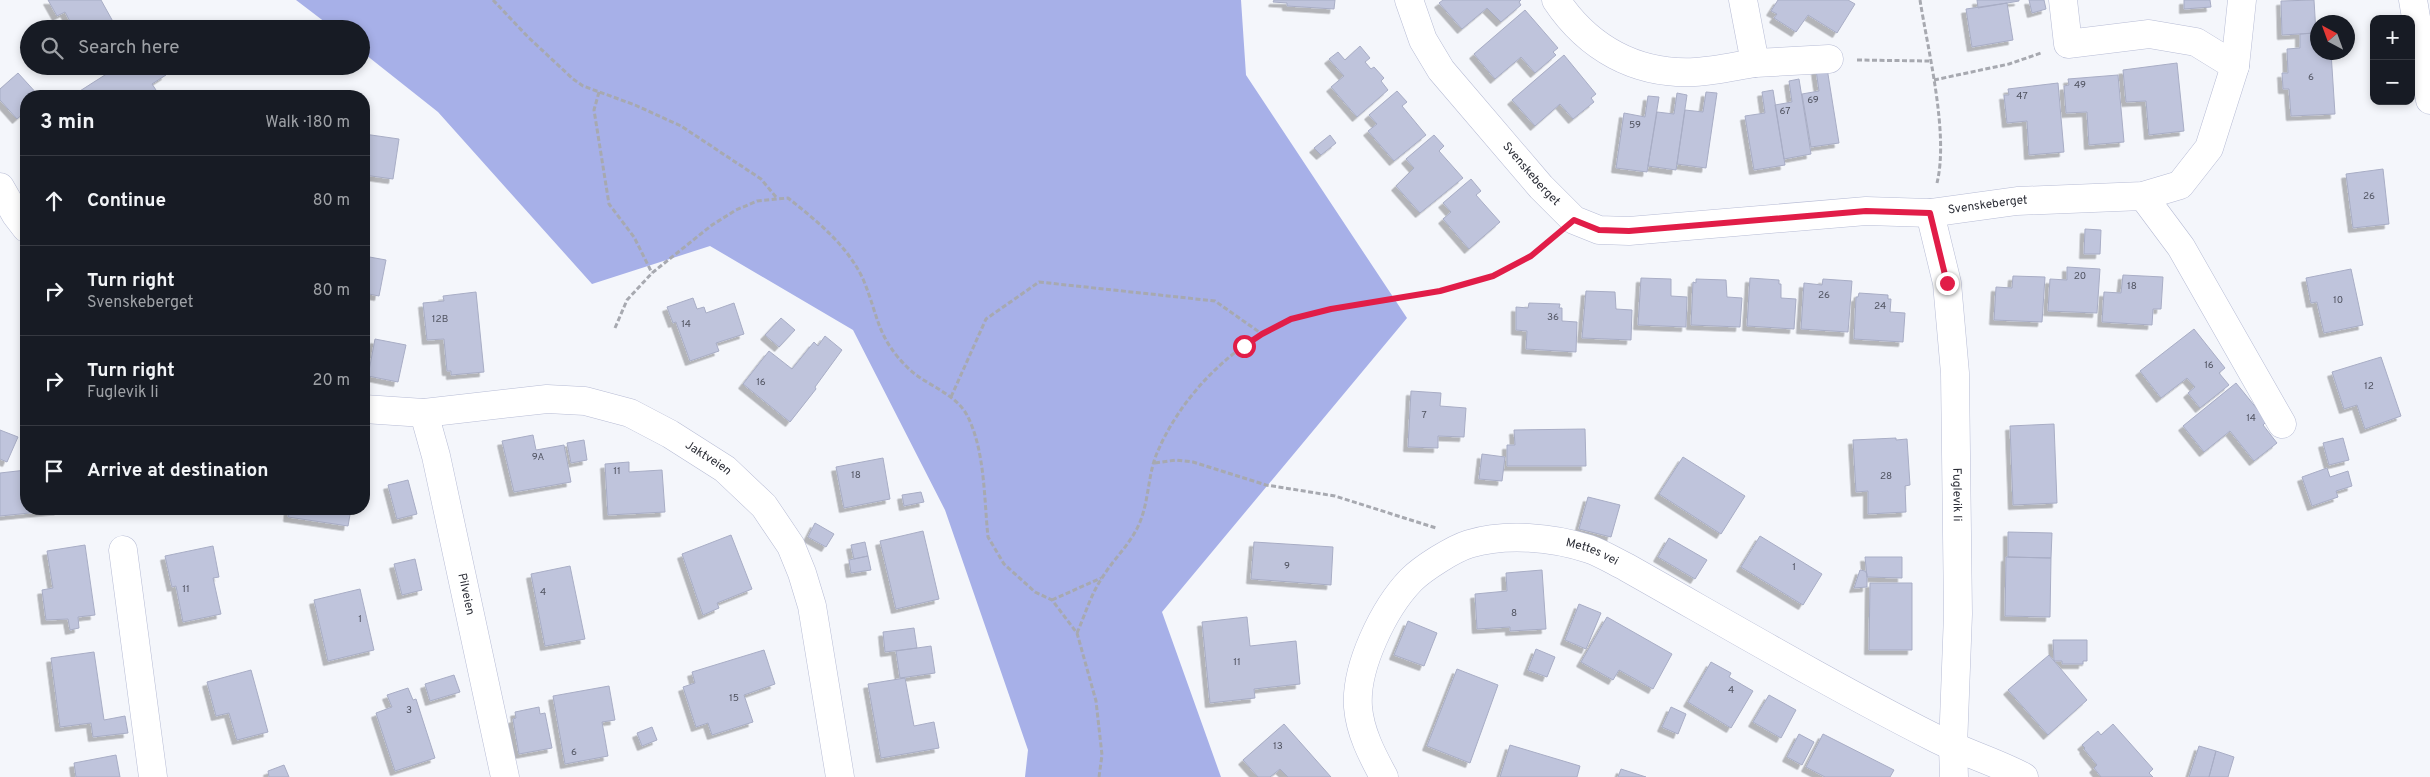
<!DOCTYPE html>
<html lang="en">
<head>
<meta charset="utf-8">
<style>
  body { margin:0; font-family:Overpass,sans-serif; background:#242831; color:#f1f3f6 }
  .controls { position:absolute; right:15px; top:15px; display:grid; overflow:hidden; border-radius:10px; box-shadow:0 2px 8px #0003 }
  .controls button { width:45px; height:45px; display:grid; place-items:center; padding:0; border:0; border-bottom:1px solid #363941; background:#171b24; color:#f1f3f6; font:25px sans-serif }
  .compass { position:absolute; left:2310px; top:15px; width:45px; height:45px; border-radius:50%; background:#171b24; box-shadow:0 2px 8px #0003; rotate:319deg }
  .stop { position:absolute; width:15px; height:15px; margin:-11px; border:4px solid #e11d48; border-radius:50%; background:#fff }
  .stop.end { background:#e11d48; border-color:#fff; box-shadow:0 1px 5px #0008 }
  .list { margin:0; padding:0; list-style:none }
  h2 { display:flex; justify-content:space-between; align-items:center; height:65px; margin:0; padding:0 20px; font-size:21px }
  h2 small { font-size:16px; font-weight:400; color:#9ea1a6 }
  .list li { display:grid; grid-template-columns:32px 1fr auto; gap:15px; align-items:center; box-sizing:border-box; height:90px; padding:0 20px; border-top:1px solid #363941 }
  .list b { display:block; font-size:19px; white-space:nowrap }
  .list p { margin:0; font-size:16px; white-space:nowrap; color:#9ea1a6 }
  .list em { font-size:16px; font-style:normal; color:#9ea1a6 }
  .icon { flex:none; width:28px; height:28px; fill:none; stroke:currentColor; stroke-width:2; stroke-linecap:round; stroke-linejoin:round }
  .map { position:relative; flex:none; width:2430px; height:777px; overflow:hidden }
  .search { position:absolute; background:#171b24; box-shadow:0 2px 8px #0003; left:20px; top:20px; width:350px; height:55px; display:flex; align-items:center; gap:12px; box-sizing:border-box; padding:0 18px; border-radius:28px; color:#9ea1a6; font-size:19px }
  .panel { position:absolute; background:#171b24; box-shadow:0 2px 8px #0003; left:20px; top:90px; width:350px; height:425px; border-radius:20px }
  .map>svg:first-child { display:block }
  .forest { fill:#a7b0e8 }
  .building { fill:#bfc4dc; stroke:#a8adc5; filter:url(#shadow) }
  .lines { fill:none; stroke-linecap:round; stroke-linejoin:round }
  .minor-casing { stroke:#b7bcd5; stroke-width:29 }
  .path { stroke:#a7a9b0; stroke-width:3; stroke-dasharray:5 2.5; stroke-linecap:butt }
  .minor { stroke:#fff; stroke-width:28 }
  .route { stroke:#e11d48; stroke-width:6 }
  .labels { text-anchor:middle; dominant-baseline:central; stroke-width:4; stroke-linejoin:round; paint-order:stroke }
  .number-label { font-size:10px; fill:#505360 }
  .street-label { font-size:12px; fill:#2b2d36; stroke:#fff }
</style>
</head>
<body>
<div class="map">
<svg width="2430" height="777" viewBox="0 0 2430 777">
  <defs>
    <filter id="shadow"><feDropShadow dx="-4.5" dy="4.5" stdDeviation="0" flood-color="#0004"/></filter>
  </defs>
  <rect width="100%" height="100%" fill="#f4f6fb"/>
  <path class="forest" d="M 296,0 L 1241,0 L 1246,75 L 1407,318 L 1162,612 L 1221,777 L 1025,777 L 1028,750 L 945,510 L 853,330 L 710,246 L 592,284 L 438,112 L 361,51 L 361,29 L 334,29 Z"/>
  <path class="building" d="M 48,0 L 101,0 L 116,27 L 74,29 L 65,12 L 57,16 Z
    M 1274,0 L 1335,0 L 1334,9 L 1287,6 L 1287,3 L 1273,2 Z
    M 1443,0 L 1521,0 L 1519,2 L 1521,5 L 1501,22 L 1487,8 L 1462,29 L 1439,3 Z
    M 1778,0 L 1848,0 L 1855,4 L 1837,33 L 1808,15 L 1796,32 L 1774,18 L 1777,14 L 1771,11 Z
    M 1977,0 L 2019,0 L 2019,1 L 1978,8 Z
    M 2029,0 L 2044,0 L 2046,9 L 2032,13 Z
    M 2184,0 L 2210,0 L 2211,7 L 2184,9 Z
    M 2314,0 L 2316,33 L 2282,35 L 2281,1 Z
    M 2007,3 L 2013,40 L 1972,47 L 1966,9 Z
    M 1525,10 L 1558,48 L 1553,52 L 1556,55 L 1535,73 L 1521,57 L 1495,79 L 1474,54 Z
    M 295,21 L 314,29 L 292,29 Z
    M 2314,33 L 2318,52 L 2331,52 L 2335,114 L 2291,116 L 2289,89 L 2283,89 L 2282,73 L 2288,73 L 2287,49 L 2300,48 L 2300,34 Z
    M 1360,46 L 1370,58 L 1365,62 L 1371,69 L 1374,67 L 1384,78 L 1381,81 L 1388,90 L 1357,117 L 1331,87 L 1344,76 L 1329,59 L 1338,52 L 1345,60 Z
    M 1564,55 L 1596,94 L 1591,98 L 1594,102 L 1573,119 L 1560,104 L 1535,126 L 1512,100 Z
    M 2177,63 L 2184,131 L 2149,135 L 2146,101 L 2126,102 L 2123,70 Z
    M 119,66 L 160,66 L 166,75 L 152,84 L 158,93 L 153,96 L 72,96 Z
    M 1827,68 L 1839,143 L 1811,147 L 1802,94 L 1819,91 L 1816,70 Z
    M 18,73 L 39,96 L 26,96 L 26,111 L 17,119 L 0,100 L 0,89 Z
    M 2118,75 L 2124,142 L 2089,145 L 2087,112 L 2066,113 L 2064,86 L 2069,85 L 2068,79 Z
    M 1799,79 L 1811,154 L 1784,159 L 1775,105 L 1792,102 L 1789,81 Z
    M 2058,83 L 2064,152 L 2029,155 L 2027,121 L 2007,123 L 2004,95 L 2009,95 L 2008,89 Z
    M 1773,90 L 1785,165 L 1754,170 L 1745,116 L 1765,113 L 1762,92 Z
    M 1397,91 L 1407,102 L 1402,106 L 1426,135 L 1394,161 L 1368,131 L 1377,124 L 1369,115 Z
    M 1706,92 L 1717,93 L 1706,168 L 1677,164 L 1685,110 L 1703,112 Z
    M 1677,93 L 1687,95 L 1676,170 L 1648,166 L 1657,112 L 1674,114 Z
    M 1648,96 L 1659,97 L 1647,172 L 1616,168 L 1624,113 L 1645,117 Z
    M 364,134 L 399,139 L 393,179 L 364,175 Z
    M 1330,135 L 1336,143 L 1321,155 L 1314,148 Z
    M 1434,135 L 1444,146 L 1439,151 L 1463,178 L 1420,213 L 1396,186 L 1414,168 L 1406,159 Z
    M 2383,169 L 2389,224 L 2353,228 L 2346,174 Z
    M 1471,179 L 1481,191 L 1476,195 L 1500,222 L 1469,249 L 1443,219 L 1451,212 L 1443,203 Z
    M 2085,229 L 2101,230 L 2100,254 L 2084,254 Z
    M 364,256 L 386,260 L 379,296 L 364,293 Z
    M 2067,267 L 2100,269 L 2097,313 L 2048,311 L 2050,279 L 2067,280 Z
    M 2351,269 L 2363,325 L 2324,333 L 2317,302 L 2311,303 L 2306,278 Z
    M 2123,275 L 2163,277 L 2161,309 L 2153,309 L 2152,325 L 2102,322 L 2104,292 L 2121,293 Z
    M 2013,276 L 2045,277 L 2042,322 L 1994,320 L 1996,287 L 2012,288 Z
    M 1641,278 L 1671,279 L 1671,296 L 1687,297 L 1686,327 L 1638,325 Z
    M 1750,278 L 1779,280 L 1779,284 L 1781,284 L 1781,298 L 1796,299 L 1794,329 L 1747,326 Z
    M 1696,279 L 1726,280 L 1727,297 L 1742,298 L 1740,327 L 1691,325 L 1693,282 L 1696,283 Z
    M 1823,279 L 1852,281 L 1848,332 L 1801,329 L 1804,283 L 1822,285 Z
    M 1586,291 L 1615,292 L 1616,309 L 1632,310 L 1631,340 L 1582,338 Z
    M 476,292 L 484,372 L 451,375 L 451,371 L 447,371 L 444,339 L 427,340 L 423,303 L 444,301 L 443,296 Z
    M 1859,293 L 1888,295 L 1888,299 L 1891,299 L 1890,312 L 1905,313 L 1903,342 L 1854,339 L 1856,297 L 1858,297 Z
    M 693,298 L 697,309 L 704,307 L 706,313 L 734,303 L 744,334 L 716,343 L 719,351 L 690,361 L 676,322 L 673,323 L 667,307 Z
    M 1529,303 L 1560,304 L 1559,308 L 1562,308 L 1562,321 L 1577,322 L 1576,352 L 1526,349 L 1527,331 L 1516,330 L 1516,307 L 1528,308 Z
    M 781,318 L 795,330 L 779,347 L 765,335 Z
    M 2194,329 L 2225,368 L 2219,373 L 2229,385 L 2200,408 L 2188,393 L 2195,387 L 2187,378 L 2161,398 L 2140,371 Z
    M 825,336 L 842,350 L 815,387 L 816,389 L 790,422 L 743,384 L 769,351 L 792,369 L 814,342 L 818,346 Z
    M 375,339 L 406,345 L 398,382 L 368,376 Z
    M 2381,357 L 2401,416 L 2365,429 L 2357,405 L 2344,409 L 2332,372 Z
    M 2236,383 L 2267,421 L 2263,425 L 2277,443 L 2254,461 L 2230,431 L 2204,452 L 2183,426 Z
    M 1411,391 L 1441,393 L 1440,406 L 1466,408 L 1464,437 L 1438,436 L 1438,448 L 1408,447 Z
    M 2054,424 L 2057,503 L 2013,505 L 2010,426 Z
    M 1585,429 L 1586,466 L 1507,466 L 1507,445 L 1515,445 L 1514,430 Z
    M 0,430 L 18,437 L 7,462 L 0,459 Z
    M 533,435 L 536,450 L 564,445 L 571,482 L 514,492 L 502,441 Z
    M 1896,438 L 1896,440 L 1907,439 L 1910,485 L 1905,486 L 1906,512 L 1868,514 L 1868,491 L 1856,492 L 1853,440 Z
    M 2343,438 L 2349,460 L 2329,465 L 2323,443 Z
    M 584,440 L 587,460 L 571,463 L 567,443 Z
    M 1482,454 L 1505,457 L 1502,481 L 1479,479 Z
    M 1683,457 L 1745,496 L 1721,534 L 1659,494 Z
    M 883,458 L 890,499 L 844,508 L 836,467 Z
    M 629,462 L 629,472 L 662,470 L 665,512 L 608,515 L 605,464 Z
    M 2327,468 L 2330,477 L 2348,471 L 2352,486 L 2336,491 L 2338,497 L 2312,506 L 2302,477 Z
    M 26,470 L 26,509 L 59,510 L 0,516 L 0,473 Z
    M 408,480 L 417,514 L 397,519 L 388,485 Z
    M 921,492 L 924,502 L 904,506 L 902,495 Z
    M 1588,497 L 1620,505 L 1611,537 L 1579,529 Z
    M 289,509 L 351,509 L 348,526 L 288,517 Z
    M 815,523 L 834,534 L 826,547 L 808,537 Z
    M 923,531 L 939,599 L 896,609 L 880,541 Z
    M 2008,532 L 2052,533 L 2051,558 L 2008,557 Z
    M 731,535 L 752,589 L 717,603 L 719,608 L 703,615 L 682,554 Z
    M 1760,536 L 1822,574 L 1803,605 L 1741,567 Z
    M 1669,538 L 1707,560 L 1695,579 L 1658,557 Z
    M 865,542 L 868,556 L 854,559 L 851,545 Z
    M 1254,542 L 1333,547 L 1331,585 L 1251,579 Z
    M 85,545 L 95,615 L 78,617 L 79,628 L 70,630 L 68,619 L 46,620 L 42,590 L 53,588 L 47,551 Z
    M 213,546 L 219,577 L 213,578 L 221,614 L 183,622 L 176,586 L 172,587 L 165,556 Z
    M 868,556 L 871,570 L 851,573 L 849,560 Z
    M 1865,557 L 1902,557 L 1902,578 L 1867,577 Z
    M 2006,557 L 2051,558 L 2050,617 L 2005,616 Z
    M 415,559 L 422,590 L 402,595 L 394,564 Z
    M 570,566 L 585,639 L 545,646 L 531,574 Z
    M 1542,570 L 1546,629 L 1510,631 L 1510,627 L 1477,629 L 1475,594 L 1507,591 L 1506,573 Z
    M 1860,570 L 1865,571 L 1867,574 L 1867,587 L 1854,588 Z
    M 1870,583 L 1912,583 L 1912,650 L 1869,650 Z
    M 360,589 L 374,650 L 328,661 L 314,600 Z
    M 1579,604 L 1601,613 L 1586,649 L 1565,640 Z
    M 1247,617 L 1250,646 L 1296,641 L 1300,684 L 1254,689 L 1255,698 L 1210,703 L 1202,622 Z
    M 1607,617 L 1672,654 L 1653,689 L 1619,670 L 1613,680 L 1581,662 Z
    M 1408,621 L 1437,633 L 1424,666 L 1394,655 Z
    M 914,628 L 917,648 L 885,652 L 883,632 Z
    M 2053,640 L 2087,640 L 2087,661 L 2083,661 L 2083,664 L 2062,664 L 2062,661 L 2054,661 Z
    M 931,646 L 935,673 L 900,678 L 896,651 Z
    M 1536,649 L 1555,657 L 1547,677 L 1528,670 Z
    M 764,650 L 775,684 L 744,695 L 753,722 L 712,735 L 708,723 L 696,727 L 683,687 L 695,683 L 692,672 Z
    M 94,652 L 104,720 L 125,716 L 128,733 L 93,737 L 91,723 L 60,727 L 51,658 Z
    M 2049,655 L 2087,700 L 2048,735 L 2008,690 Z
    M 1711,662 L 1731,673 L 1729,677 L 1753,691 L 1731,728 L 1688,702 Z
    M 1457,669 L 1498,685 L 1470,763 L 1427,746 Z
    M 251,670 L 268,732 L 237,740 L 229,713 L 216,716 L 207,682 Z
    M 454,675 L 460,692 L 430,701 L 425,684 Z
    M 905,678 L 914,726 L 934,722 L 939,748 L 881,758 L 868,684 Z
    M 609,686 L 615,720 L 602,722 L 608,756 L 565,764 L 553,696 Z
    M 408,688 L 413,700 L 416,699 L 435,758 L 395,771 L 376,713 L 392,707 L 387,695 Z
    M 1769,695 L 1796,710 L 1781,738 L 1753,722 Z
    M 539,707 L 540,714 L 545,713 L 552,748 L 519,754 L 513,719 L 516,718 L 515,712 Z
    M 1671,707 L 1686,714 L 1678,734 L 1662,727 Z
    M 1284,724 L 1331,777 L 1288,777 L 1280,769 L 1270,777 L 1258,777 L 1243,760 Z
    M 2113,724 L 2153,769 L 2149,773 L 2153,777 L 2101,777 L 2094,768 L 2097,765 L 2084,749 L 2085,748 L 2082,745 L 2098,731 L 2101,735 Z
    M 652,727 L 657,740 L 642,746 L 637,733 Z
    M 1799,734 L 1814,742 L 1802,765 L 1787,757 Z
    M 1823,734 L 1894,770 L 1890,777 L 1825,777 L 1806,767 Z
    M 1510,745 L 1580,766 L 1577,777 L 1500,777 Z
    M 2199,746 L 2216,751 L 2209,777 L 2189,777 Z
    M 2216,751 L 2234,757 L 2228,777 L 2209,777 Z
    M 116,755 L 120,777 L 76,777 L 74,763 Z
    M 284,765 L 289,777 L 269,777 L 268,771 Z
    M 1621,769 L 1646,777 L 1618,777 Z"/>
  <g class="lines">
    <defs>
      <g id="minor">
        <path id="s1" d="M 1409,0 L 1423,40 L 1441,70 L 1541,187 L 1574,220 L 1599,230 L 1629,231 L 1866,211 L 1930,213 L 2017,201 L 2143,196 L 2180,185 L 2209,148 L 2235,66 L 2242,0"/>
        <path d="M 1556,0 C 1588,48 1636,75 1695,72 C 1715,71 1736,66 1755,63 L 1743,0"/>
        <path d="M 2063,0 L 2068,44 L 2149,34 L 2196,42 L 2235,66"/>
        <path d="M 2413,0 L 2430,100"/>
        <path d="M 1755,63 L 1829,59"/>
        <path d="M 0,187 L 16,215 L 26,228"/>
        <path d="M 2143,196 L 2181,247 L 2282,424"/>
        <path id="s2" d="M 1930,213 L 1947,283 L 1955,373 L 1958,614 L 1953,747 L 1954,777"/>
        <path id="s3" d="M 364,409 L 424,413 L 547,399 L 585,401 L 630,413 L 670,434 L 725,469 L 764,506 L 791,546 L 802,573 L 812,606 L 840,777"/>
        <path id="s4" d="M 424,413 L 436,456 L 505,777"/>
        <path d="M 123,550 L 153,777"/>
        <path id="s5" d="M 1384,777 C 1372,755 1360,732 1358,707 C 1355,667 1384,608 1411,580 C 1423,568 1453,549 1469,544 C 1506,533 1552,537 1589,549 C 1601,553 1614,561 1626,567 C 1727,624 1827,683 1931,736 C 1961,752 1994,761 2024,777"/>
      </g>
    </defs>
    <use href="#minor" class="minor-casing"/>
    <path class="path" d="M 493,0 L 528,37 L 573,79 L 583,86 L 635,105 L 681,126 L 761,179 L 776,197
      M 1920,0 C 1928,51 1949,134 1937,183
      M 1857,60 L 1929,61
      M 1934,80 L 2009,64 L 2041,53
      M 599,92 L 594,110 L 609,204 L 634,237 L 652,273
      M 615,328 L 627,300 L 652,273 L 712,225 L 736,210 L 757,201 L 788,198 C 817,221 847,245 863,279 C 879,317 876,337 909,369 C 927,386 956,393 968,417 C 985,452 984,498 988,537 L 1004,564 L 1035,592 L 1052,600 L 1077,633 L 1096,701 L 1102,755 L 1099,777
      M 951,397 L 986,319 L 1039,282 L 1215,301 L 1262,334
      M 1155,463 L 1176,460 L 1193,462 L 1266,485 L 1335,496 L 1436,528
      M 1052,600 L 1101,578
      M 1077,633 C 1085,615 1091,594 1102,578 C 1114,558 1131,544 1140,522 C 1149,500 1148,474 1157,453 C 1181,396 1232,344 1290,320 C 1312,311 1337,308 1360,305 C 1428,294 1500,285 1553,238"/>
    <use href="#minor" class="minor"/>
  </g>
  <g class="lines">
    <path class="route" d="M 1244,346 L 1262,334 L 1291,319 L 1331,309 L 1440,291 L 1493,276 L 1531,256 L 1574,220 L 1599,230 L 1629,231 L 1866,211 L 1930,213 L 1947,283"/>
  </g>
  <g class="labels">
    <g class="number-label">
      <text x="2311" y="77">6</text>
      <text x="2080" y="85">49</text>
      <text x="2022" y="96">47</text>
      <text x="1813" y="100">69</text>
      <text x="1785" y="111">67</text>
      <text x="1635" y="125">59</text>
      <text x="2369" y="196">26</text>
      <text x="2080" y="276">20</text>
      <text x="2132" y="286">18</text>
      <text x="1824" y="295">26</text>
      <text x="2338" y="300">10</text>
      <text x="1880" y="306">24</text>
      <text x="1553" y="317">36</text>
      <text x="440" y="319">12B</text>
      <text x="686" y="324">14</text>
      <text x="2209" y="365">16</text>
      <text x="761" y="382">16</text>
      <text x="2369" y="386">12</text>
      <text x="1424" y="415">7</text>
      <text x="2251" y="418">14</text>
      <text x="538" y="457">9A</text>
      <text x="617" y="471">11</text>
      <text x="856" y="475">18</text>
      <text x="1886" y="476">28</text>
      <text x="1287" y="566">9</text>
      <text x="1794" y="567">1</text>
      <text x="186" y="589">11</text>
      <text x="543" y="592">4</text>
      <text x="1514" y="613">8</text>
      <text x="360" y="619">1</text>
      <text x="1237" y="662">11</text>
      <text x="1731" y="690">4</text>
      <text x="734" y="698">15</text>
      <text x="409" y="710">3</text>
      <text x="1278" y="746">13</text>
      <text x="574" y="752">6</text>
    </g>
    <g class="street-label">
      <text stroke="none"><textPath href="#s1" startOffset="215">Svenskeberget</textPath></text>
      <text stroke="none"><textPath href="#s1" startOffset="695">Svenskeberget</textPath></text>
      <text stroke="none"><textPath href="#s3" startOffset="359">Jaktveien</textPath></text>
      <text stroke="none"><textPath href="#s2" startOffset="284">Fuglevik li</textPath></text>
      <text stroke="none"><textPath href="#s5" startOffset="410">Mettes vei</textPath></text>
      <text stroke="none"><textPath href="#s4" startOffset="186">Pilveien</textPath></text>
    </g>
  </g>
</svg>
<div class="controls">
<button>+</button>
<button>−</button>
</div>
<svg class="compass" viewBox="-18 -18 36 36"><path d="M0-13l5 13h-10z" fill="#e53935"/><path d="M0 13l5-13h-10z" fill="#9ea1a6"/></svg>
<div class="stop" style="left:1244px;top:346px"></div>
<div class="stop end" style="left:1947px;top:283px"></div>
<div class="search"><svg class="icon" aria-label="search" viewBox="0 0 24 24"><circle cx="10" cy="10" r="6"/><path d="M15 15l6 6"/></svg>Search here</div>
<section class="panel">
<h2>3 min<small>Walk · 180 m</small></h2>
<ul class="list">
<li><svg class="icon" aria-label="ahead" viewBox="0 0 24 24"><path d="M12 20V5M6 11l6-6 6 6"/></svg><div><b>Continue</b></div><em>80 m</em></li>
<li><svg class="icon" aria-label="right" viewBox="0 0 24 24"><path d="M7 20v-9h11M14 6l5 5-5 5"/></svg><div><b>Turn right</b><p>Svenskeberget</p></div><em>80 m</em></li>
<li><svg class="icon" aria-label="right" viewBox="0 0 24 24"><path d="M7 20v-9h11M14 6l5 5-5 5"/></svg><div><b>Turn right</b><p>Fuglevik li</p></div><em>20 m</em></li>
<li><svg class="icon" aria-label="arrive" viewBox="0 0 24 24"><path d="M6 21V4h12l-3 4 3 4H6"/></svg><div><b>Arrive at destination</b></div></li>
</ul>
</section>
</div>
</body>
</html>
